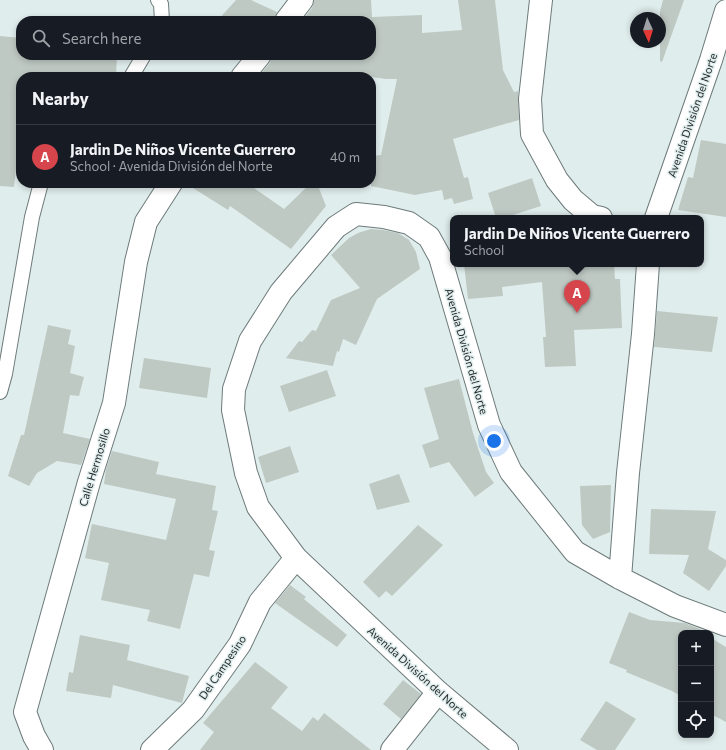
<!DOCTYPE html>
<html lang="en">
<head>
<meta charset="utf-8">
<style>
  body { margin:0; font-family:Commissioner,sans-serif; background:#20242c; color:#f1f3f6 }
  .controls { position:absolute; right:12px; bottom:12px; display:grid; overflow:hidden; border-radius:8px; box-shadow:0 2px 6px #0003 }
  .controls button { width:36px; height:36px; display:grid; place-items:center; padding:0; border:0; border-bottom:1px solid #363941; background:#171b24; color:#f1f3f6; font:20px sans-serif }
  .compass { position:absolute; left:630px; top:12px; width:36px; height:36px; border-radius:50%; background:#171b24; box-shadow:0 2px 6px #0003; rotate:176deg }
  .you { position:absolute; left:494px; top:441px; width:14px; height:14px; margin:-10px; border:3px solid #fff; border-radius:50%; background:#1a73e8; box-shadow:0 0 0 6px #1a73e833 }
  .badge { display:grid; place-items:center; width:26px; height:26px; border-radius:50%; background:#d5454b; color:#fff; font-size:13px; font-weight:700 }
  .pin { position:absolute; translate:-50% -33px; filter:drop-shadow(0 1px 2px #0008) }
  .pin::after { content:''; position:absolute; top:21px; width:14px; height:12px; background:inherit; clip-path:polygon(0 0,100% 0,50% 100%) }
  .popup { position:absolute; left:450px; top:215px; width:254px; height:52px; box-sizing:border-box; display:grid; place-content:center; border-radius:8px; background:#171b24; filter:drop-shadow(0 1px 3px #0005); font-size:13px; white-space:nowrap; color:#9ea1a6 }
  .popup b { font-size:15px; color:#f1f3f6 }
  .popup::after { content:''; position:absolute; left:50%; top:100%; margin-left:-8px; border:8px solid transparent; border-top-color:#171b24 }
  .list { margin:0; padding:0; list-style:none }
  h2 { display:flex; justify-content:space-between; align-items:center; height:52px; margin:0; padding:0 16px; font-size:17px }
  h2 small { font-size:13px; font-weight:400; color:#9ea1a6 }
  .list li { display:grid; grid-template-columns:26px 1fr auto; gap:12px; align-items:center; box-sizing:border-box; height:64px; padding:0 16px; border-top:1px solid #363941 }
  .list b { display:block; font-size:15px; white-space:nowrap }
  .list p { margin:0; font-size:13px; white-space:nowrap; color:#9ea1a6 }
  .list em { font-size:13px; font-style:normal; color:#9ea1a6 }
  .icon { flex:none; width:22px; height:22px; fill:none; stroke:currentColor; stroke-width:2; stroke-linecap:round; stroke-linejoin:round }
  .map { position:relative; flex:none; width:726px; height:750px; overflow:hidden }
  .search { position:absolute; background:#171b24; box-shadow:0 2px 6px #0003; left:16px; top:16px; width:360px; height:44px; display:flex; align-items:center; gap:10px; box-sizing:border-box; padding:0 14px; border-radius:16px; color:#9ea1a6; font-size:15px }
  .panel { position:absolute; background:#171b24; box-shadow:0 2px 6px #0003; left:16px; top:72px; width:360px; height:116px; border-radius:16px }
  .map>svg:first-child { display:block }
  .building { fill:#bfc9c3 }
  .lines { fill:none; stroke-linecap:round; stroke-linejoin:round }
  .service-casing { stroke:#6e7a7a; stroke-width:16 }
  .minor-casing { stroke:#6e7a7a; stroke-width:24 }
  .service { stroke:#fff; stroke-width:14 }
  .minor { stroke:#fff; stroke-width:22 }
  .labels { text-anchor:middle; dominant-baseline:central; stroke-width:3; stroke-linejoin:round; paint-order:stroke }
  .street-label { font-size:11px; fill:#252a2a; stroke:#e0eded }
</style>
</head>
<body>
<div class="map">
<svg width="726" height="750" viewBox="0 0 726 750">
  <rect width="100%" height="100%" fill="#e0eded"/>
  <path class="building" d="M 236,0 L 251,0 L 277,12 L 274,21 L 217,21 Z
    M 314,0 L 371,0 L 372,17 L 422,15 L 422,33 L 462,30 L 458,0 L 495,0 L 503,70 L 514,92 L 518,91 L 519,120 L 453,139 L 464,178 L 468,177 L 473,199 L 454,204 L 452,198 L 444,200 L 442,190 L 415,195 L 371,186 L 371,156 L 381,155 L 397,79 L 386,79 L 371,77 L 258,77 L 270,63 L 273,55 L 371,55 L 371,21 L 302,21 L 312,8 Z
    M 663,0 L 684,0 L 662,62 L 660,61 L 660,11 Z
    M 0,36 L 21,38 L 21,55 L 117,55 L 116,77 L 21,77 L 21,121 L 14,187 L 0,186 Z
    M 701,140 L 726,144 L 726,217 L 678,210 L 688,177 L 693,178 Z
    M 532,178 L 541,206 L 503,218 L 496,218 L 488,193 Z
    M 185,183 L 247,183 L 284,209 L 311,183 L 317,183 L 326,206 L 291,249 L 230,206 L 228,210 Z
    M 371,229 L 383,230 L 398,233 L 409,240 L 416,252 L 420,269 L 377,299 L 356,345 L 343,339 L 339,352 L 337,351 L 333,366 L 286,358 L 299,341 L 302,342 L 312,330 L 316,331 L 331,300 L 360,288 L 331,255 L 349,238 L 358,233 Z
    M 464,264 L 614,264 L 615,279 L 620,279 L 622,328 L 574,330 L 576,366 L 545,367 L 543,337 L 546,337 L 542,282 L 502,287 L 503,296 L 468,299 Z
    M 657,311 L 718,317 L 712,352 L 654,347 Z
    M 48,325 L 71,330 L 68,344 L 75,346 L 70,373 L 84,377 L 79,396 L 70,395 L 63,433 L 90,439 L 81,465 L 57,461 L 37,473 L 29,486 L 8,476 L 21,435 L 24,435 Z
    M 144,358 L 211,368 L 207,398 L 139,388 Z
    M 327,370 L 336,396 L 289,412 L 280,386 Z
    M 459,379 L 473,433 L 486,472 L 494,483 L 475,497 L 449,462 L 430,468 L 422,445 L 439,439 L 424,388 Z
    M 290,446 L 299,472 L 266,483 L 258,457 Z
    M 112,451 L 159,462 L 156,474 L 216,486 L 212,510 L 218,511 L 209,550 L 215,551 L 209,577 L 194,574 L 180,629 L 147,621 L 150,610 L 101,600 L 109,563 L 85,558 L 92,524 L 166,540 L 176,499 L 104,484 L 106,469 Z
    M 399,474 L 410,502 L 377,510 L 369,484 Z
    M 611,485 L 610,532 L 593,539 L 582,525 L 580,486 Z
    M 651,509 L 716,511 L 708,549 L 726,560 L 726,566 L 709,591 L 683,573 L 689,555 L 649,554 Z
    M 418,525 L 443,545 L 392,596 L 386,591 L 379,598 L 363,582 Z
    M 290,585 L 306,597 L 304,599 L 347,635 L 337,647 L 275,603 Z
    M 629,612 L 650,620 L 685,623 L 700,629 L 705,633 L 681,633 L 681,696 L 672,691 L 626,672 L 627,670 L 609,663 Z
    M 80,635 L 130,645 L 127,660 L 189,676 L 182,703 L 113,685 L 111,698 L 66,691 L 69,672 L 73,673 Z
    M 711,638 L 726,647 L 726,722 L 711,714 Z
    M 255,662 L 288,687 L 271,708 L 302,731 L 313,717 L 318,721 L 324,713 L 371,750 L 200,750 L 214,732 L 203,723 Z
    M 403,680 L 421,694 L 401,719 L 383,704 Z
    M 606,701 L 636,719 L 615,750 L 597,750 L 580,740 Z"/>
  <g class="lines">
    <defs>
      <path id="service" d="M 158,0 L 161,4 L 162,21
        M 131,77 L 144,55
        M 0,392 L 5,374 L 32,217 L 41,183"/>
      <path id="minor" d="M 541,0 L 530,99 L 532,134 L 557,180 L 573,200 L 592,216 L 601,218
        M 286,21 L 302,0
        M 242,77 L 260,55
        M 656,218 L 711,60 L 726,11
        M 620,578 L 628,473 L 643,334 L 648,264
        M 42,750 L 34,736 L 25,712 L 89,482 L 114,403 L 136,262 L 146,222 L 171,183
        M 152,750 L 193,710 L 240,644 L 260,602 L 296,558
        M 392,750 L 438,692
        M 507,750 L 438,692 L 296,558 L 258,507 L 246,473 L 233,410 L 234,389 L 250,341 L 281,292 L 336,227 L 356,214 L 384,217 L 409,223 L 429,237 L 440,257 L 489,425 L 511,472 L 575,552 L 620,578 L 675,606 L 726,625"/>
    </defs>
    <use href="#service" class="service-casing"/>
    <use href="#minor" class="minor-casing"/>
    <use href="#service" class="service"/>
    <use href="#minor" class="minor"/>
  </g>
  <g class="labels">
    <g class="street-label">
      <text transform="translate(692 115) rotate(-71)">Avenida División del Norte</text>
      <text transform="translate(467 351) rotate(74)">Avenida División del Norte</text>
      <text transform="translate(94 467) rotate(-73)">Calle Hermosillo</text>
      <text transform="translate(222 667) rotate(-56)">Del Campesino</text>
      <text transform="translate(418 672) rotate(42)">Avenida División del Norte</text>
    </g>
  </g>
</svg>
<div class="controls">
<button>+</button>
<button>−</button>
<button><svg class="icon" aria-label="locate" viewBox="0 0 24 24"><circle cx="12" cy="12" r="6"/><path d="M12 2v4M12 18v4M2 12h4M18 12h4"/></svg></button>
</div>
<svg class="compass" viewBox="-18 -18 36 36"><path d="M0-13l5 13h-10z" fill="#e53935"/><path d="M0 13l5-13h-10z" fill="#9ea1a6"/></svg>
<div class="you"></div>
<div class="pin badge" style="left:577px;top:313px">A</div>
<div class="popup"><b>Jardin De Niños Vicente Guerrero</b>School</div>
<div class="search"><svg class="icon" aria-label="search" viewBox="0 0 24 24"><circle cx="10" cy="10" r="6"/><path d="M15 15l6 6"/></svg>Search here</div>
<section class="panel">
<h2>Nearby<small></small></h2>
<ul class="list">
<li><span class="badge">A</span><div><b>Jardin De Niños Vicente Guerrero</b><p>School · Avenida División del Norte</p></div><em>40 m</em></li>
</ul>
</section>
</div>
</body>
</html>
